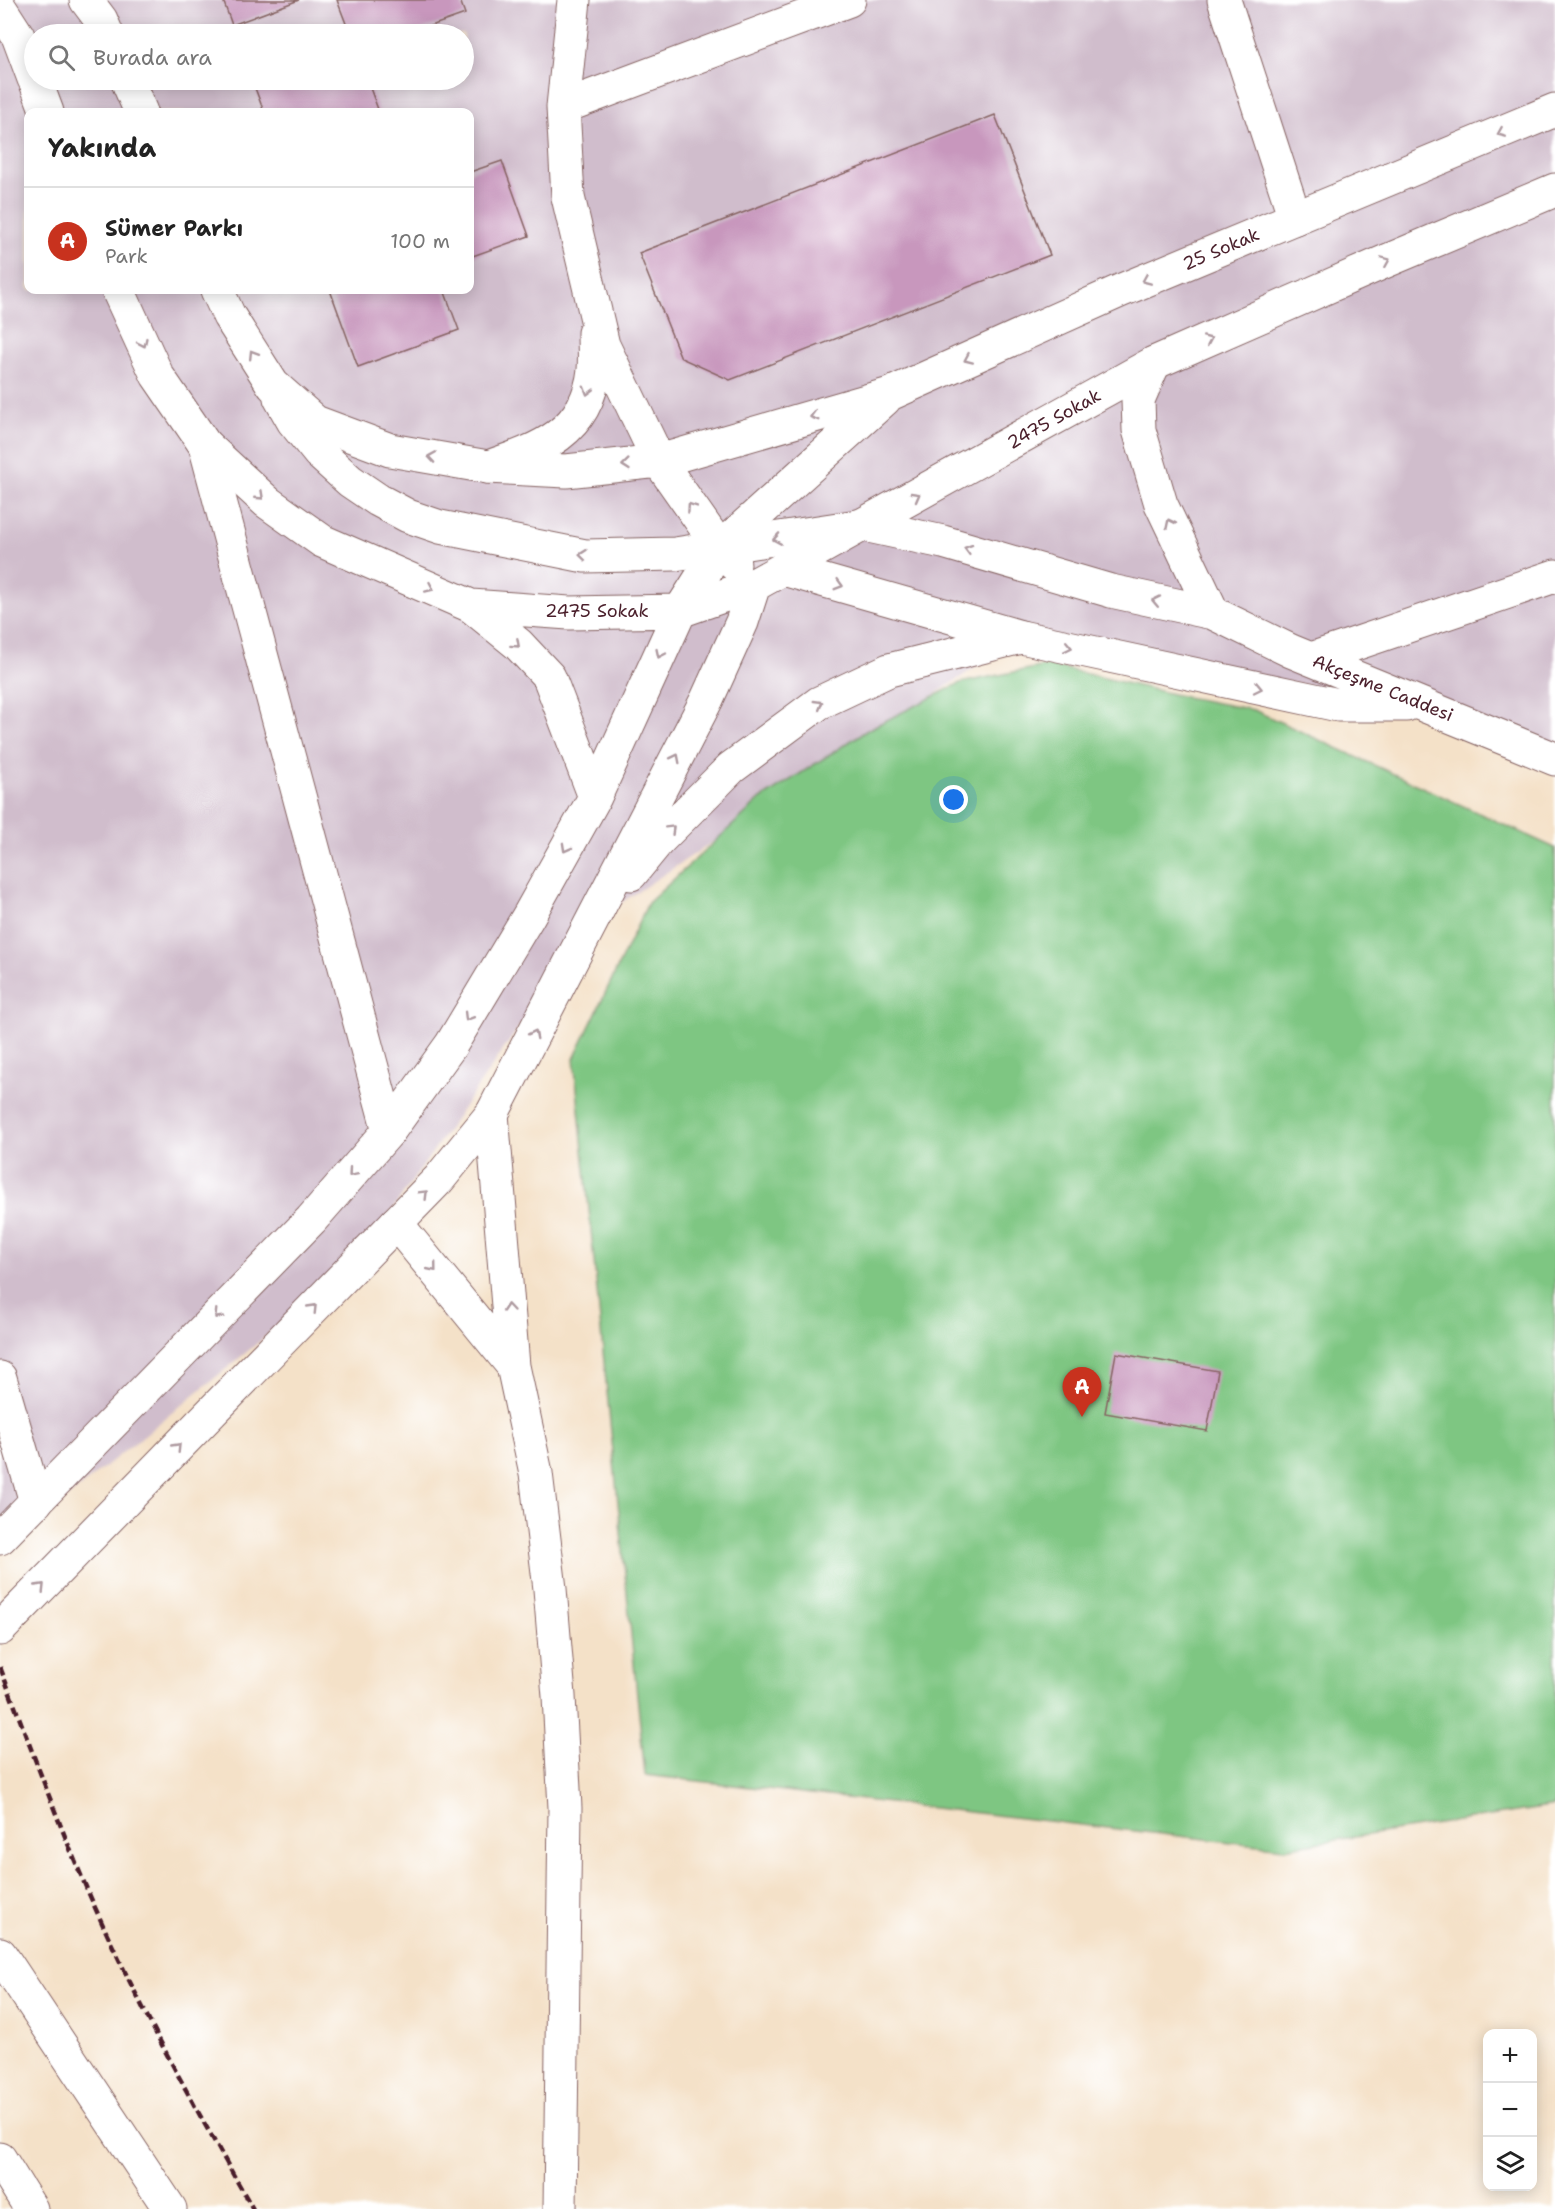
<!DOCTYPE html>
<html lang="tr">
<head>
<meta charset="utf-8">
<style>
  body { margin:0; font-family:"Shantell Sans",sans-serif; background:#f2f2f2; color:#222 }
  .controls { position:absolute; right:18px; bottom:18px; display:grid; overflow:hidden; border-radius:12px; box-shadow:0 3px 15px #0003 }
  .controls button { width:54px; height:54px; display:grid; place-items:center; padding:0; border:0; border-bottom:2px solid #e0e0e0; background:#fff; color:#222; font:30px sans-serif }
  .you { position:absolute; left:954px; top:800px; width:21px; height:21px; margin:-15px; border:4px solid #fff; border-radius:50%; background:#1a73e8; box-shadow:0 0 0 9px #1a73e833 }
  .badge { display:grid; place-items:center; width:39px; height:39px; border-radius:50%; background:#c8321e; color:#fff; font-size:20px; font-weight:700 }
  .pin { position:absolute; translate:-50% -50px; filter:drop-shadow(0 2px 3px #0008) }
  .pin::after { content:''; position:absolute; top:32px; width:21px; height:18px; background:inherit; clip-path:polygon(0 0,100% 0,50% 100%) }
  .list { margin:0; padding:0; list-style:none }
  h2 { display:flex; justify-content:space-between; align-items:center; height:78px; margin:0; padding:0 24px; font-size:26px }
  h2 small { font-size:20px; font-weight:400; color:#767676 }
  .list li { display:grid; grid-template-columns:39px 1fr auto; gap:18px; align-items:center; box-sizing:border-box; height:108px; padding:0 24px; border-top:2px solid #e0e0e0 }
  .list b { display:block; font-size:22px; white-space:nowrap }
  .list p { margin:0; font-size:20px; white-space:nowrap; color:#767676 }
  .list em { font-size:20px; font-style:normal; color:#767676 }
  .icon { flex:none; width:33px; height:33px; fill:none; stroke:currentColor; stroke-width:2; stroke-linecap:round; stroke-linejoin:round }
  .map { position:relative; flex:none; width:1555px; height:2209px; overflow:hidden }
  .search { position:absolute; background:#fff; box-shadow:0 3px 15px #0003; left:24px; top:24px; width:450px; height:66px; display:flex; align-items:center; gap:15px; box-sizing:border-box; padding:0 21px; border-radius:33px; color:#767676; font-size:22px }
  .panel { position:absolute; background:#fff; box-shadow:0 3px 15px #0003; left:24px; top:108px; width:450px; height:186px; border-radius:12px }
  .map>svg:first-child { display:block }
  .industrial { fill:#d0bdcc; fill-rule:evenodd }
  .green { fill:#7ec682; stroke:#647256; stroke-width:1.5 }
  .building { fill:#c897bd }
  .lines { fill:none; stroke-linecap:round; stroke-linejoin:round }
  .minor-casing { stroke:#866362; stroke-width:35 }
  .major-casing { stroke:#866362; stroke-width:35 }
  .minor { stroke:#fff; stroke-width:33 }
  .major { stroke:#fff; stroke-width:33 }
  .rail { stroke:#4a1f2b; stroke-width:4.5; stroke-dasharray:9 4.5; stroke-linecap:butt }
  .oneway { stroke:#ae9aa0 }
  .labels { text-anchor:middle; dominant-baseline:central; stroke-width:5; stroke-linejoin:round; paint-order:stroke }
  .street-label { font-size:18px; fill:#4a1f2b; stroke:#fff }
</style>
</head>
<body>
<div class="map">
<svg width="1555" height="2209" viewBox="0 0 1555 2209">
  <rect width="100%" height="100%" fill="#fff"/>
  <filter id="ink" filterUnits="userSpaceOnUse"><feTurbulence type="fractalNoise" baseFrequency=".0167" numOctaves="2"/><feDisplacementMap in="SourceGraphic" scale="12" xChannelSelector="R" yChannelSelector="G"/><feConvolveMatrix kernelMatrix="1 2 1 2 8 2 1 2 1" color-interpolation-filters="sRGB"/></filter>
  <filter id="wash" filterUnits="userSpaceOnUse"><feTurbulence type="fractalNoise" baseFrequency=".008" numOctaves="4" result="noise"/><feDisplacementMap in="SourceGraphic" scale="24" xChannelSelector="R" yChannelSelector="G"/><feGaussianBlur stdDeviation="1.35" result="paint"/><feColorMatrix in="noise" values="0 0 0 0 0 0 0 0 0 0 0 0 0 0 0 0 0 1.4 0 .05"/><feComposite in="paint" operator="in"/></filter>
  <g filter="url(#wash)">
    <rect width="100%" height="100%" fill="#f4e1c8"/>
    <path class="industrial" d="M 0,0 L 1555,0 L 1555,759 L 1423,705 L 1021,637 L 592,922 L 354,1265 L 0,1552 ZM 34,34 L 464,34 L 464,80 L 34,80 ZM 28,112 L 470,112 L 470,290 L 28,290 Z"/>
    <path class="green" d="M 1049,665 L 1181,696 L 1254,710 L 1555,848 L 1555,1806 L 1284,1848 L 645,1775 L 574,1059 L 648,903 L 761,799 L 869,729 L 960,683 Z"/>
    <g id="blocks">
      <path class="building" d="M 223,0 L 299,0 L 232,25 Z
        M 337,0 L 460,0 L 465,14 L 408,34 L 350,34 Z
        M 252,80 L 367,80 L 379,112 L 264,112 Z
        M 995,115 L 1050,255 L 730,380 L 681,358 L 639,253 Z
        M 502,161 L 529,236 L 470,257 L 470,172 Z
        M 330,290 L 444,290 L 459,330 L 358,367 Z
        M 1116,1353 L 1218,1371 L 1207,1431 L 1105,1413 Z"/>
    </g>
  </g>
  <g filter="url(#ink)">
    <use href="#blocks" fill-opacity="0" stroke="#866362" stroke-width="1.5"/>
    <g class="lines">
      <defs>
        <path id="minor" d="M 574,0 L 563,107 L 568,197 L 603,345 L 659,461
          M 1224,0 L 1295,218
          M 563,107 L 849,0
          M 1154,363 L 1138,400 L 1139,430 L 1161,504 L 1213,613
          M 280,398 L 293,421 L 319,453 L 350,481 L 378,500 L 408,516 L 440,527 L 585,556 L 675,554 L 864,525 L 943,542 L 1111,591 L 1213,613 L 1291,651 L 1555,759
          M 205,445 L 389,1131
          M 488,467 C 541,449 587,433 594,370 C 595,358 594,345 594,333
          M 783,569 L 1021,637 L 1338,705 L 1406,705
          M 1311,659 L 1555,576
          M 492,1114 L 513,1366 L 536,1473 L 550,1589 L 559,1696 L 565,1808 L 560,2209
          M 396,1223 L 513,1366
          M 0,1378 L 36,1502
          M 0,1954 L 170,2209
          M 0,2159 L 31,2209"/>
        <path id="major" d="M 86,0 L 101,20 L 107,34
          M 0,8 L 18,36 L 34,79
          M 35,80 L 47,112
          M 127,80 L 141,112
          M 118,290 L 157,375 L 205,445 L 267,502 L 322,541 L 471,606 L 569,613 L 680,611 L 754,585 L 1154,363 L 1384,262 L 1555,190
          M 217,290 L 229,316 L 273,385 L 315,422 L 390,450 L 488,467 L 566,471 L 659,461 L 890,394 L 1122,290 L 1555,110
          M 659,461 L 720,548 L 734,564
          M 471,606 L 518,644 L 549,677 L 595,797
          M 631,874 L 658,841 L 731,768 L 819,703 L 889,670 L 1021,637
          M 0,1538 L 311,1220 L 389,1131 L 451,1045 L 528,917 L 595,797 L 680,611 L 720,548 L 885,399
          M 0,1629 L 439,1179 L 492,1114 L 707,699 L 742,622 L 754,585"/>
      </defs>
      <use href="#minor" class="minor-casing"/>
      <use href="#major" class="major-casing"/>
      <use href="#minor" class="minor"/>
      <use href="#major" class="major"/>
      <path class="rail" d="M 0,1667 C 28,1740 55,1815 86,1887 C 134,1998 193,2105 253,2209"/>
    </g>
    <defs><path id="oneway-chevron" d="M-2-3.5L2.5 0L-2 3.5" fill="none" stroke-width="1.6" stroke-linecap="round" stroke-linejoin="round" transform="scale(1.5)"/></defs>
    <g class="oneway">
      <use href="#oneway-chevron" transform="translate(1501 133) rotate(157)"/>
      <use href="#oneway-chevron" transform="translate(1386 261) rotate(-23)"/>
      <use href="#oneway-chevron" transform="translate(1146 280) rotate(157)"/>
      <use href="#oneway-chevron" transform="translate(1208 340) rotate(-24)"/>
      <use href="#oneway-chevron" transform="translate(143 343) rotate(65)"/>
      <use href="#oneway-chevron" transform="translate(253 354) rotate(-122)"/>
      <use href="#oneway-chevron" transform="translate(968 359) rotate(156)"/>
      <use href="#oneway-chevron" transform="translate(588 391) rotate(106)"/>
      <use href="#oneway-chevron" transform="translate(814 416) rotate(164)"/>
      <use href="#oneway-chevron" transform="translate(432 457) rotate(-171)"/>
      <use href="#oneway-chevron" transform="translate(626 465) rotate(174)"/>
      <use href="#oneway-chevron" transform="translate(260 496) rotate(43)"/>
      <use href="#oneway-chevron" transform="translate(916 496) rotate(-29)"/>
      <use href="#oneway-chevron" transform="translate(691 507) rotate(-125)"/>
      <use href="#oneway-chevron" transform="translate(1170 523) rotate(-116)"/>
      <use href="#oneway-chevron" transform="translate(777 539) rotate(171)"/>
      <use href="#oneway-chevron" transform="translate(968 549) rotate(-164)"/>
      <use href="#oneway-chevron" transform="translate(583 555) rotate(-174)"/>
      <use href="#oneway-chevron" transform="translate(839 585) rotate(16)"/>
      <use href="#oneway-chevron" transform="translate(430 588) rotate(24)"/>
      <use href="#oneway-chevron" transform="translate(1156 601) rotate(-168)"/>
      <use href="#oneway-chevron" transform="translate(516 644) rotate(42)"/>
      <use href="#oneway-chevron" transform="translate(1068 647) rotate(12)"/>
      <use href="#oneway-chevron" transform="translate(660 654) rotate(115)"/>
      <use href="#oneway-chevron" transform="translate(1258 688) rotate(12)"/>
      <use href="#oneway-chevron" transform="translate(819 704) rotate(-31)"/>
      <use href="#oneway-chevron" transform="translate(676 758) rotate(-63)"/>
      <use href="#oneway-chevron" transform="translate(671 829) rotate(-45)"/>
      <use href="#oneway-chevron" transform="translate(566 848) rotate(119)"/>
      <use href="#oneway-chevron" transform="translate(468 1017) rotate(121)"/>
      <use href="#oneway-chevron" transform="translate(534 1034) rotate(-63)"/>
      <use href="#oneway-chevron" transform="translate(352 1173) rotate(131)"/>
      <use href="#oneway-chevron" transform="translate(424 1194) rotate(-45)"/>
      <use href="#oneway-chevron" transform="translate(433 1268) rotate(51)"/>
      <use href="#oneway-chevron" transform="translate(313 1308) rotate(-46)"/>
      <use href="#oneway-chevron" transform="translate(508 1308) rotate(-95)"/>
      <use href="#oneway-chevron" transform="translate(218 1315) rotate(134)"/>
      <use href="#oneway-chevron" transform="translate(177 1447) rotate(-46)"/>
      <use href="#oneway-chevron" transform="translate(41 1587) rotate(-46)"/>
    </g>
  </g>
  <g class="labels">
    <g class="street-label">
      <text transform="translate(1221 249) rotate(-23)">25 Sokak</text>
      <text transform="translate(1054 419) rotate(-29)">2475 Sokak</text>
      <text x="597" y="611">2475 Sokak</text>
      <text transform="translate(1383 688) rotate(22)">Akçeşme Caddesi</text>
    </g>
  </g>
</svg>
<div class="controls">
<button>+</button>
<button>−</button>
<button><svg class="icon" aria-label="layers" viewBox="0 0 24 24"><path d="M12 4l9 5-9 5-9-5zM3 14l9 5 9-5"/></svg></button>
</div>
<div class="you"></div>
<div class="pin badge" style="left:1082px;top:1417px">A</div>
<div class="search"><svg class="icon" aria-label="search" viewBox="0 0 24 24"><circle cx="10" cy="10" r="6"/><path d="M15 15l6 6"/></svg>Burada ara</div>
<section class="panel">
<h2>Yakında<small></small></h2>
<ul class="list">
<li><span class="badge">A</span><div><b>Sümer Parkı</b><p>Park</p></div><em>100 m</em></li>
</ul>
</section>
</div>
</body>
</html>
